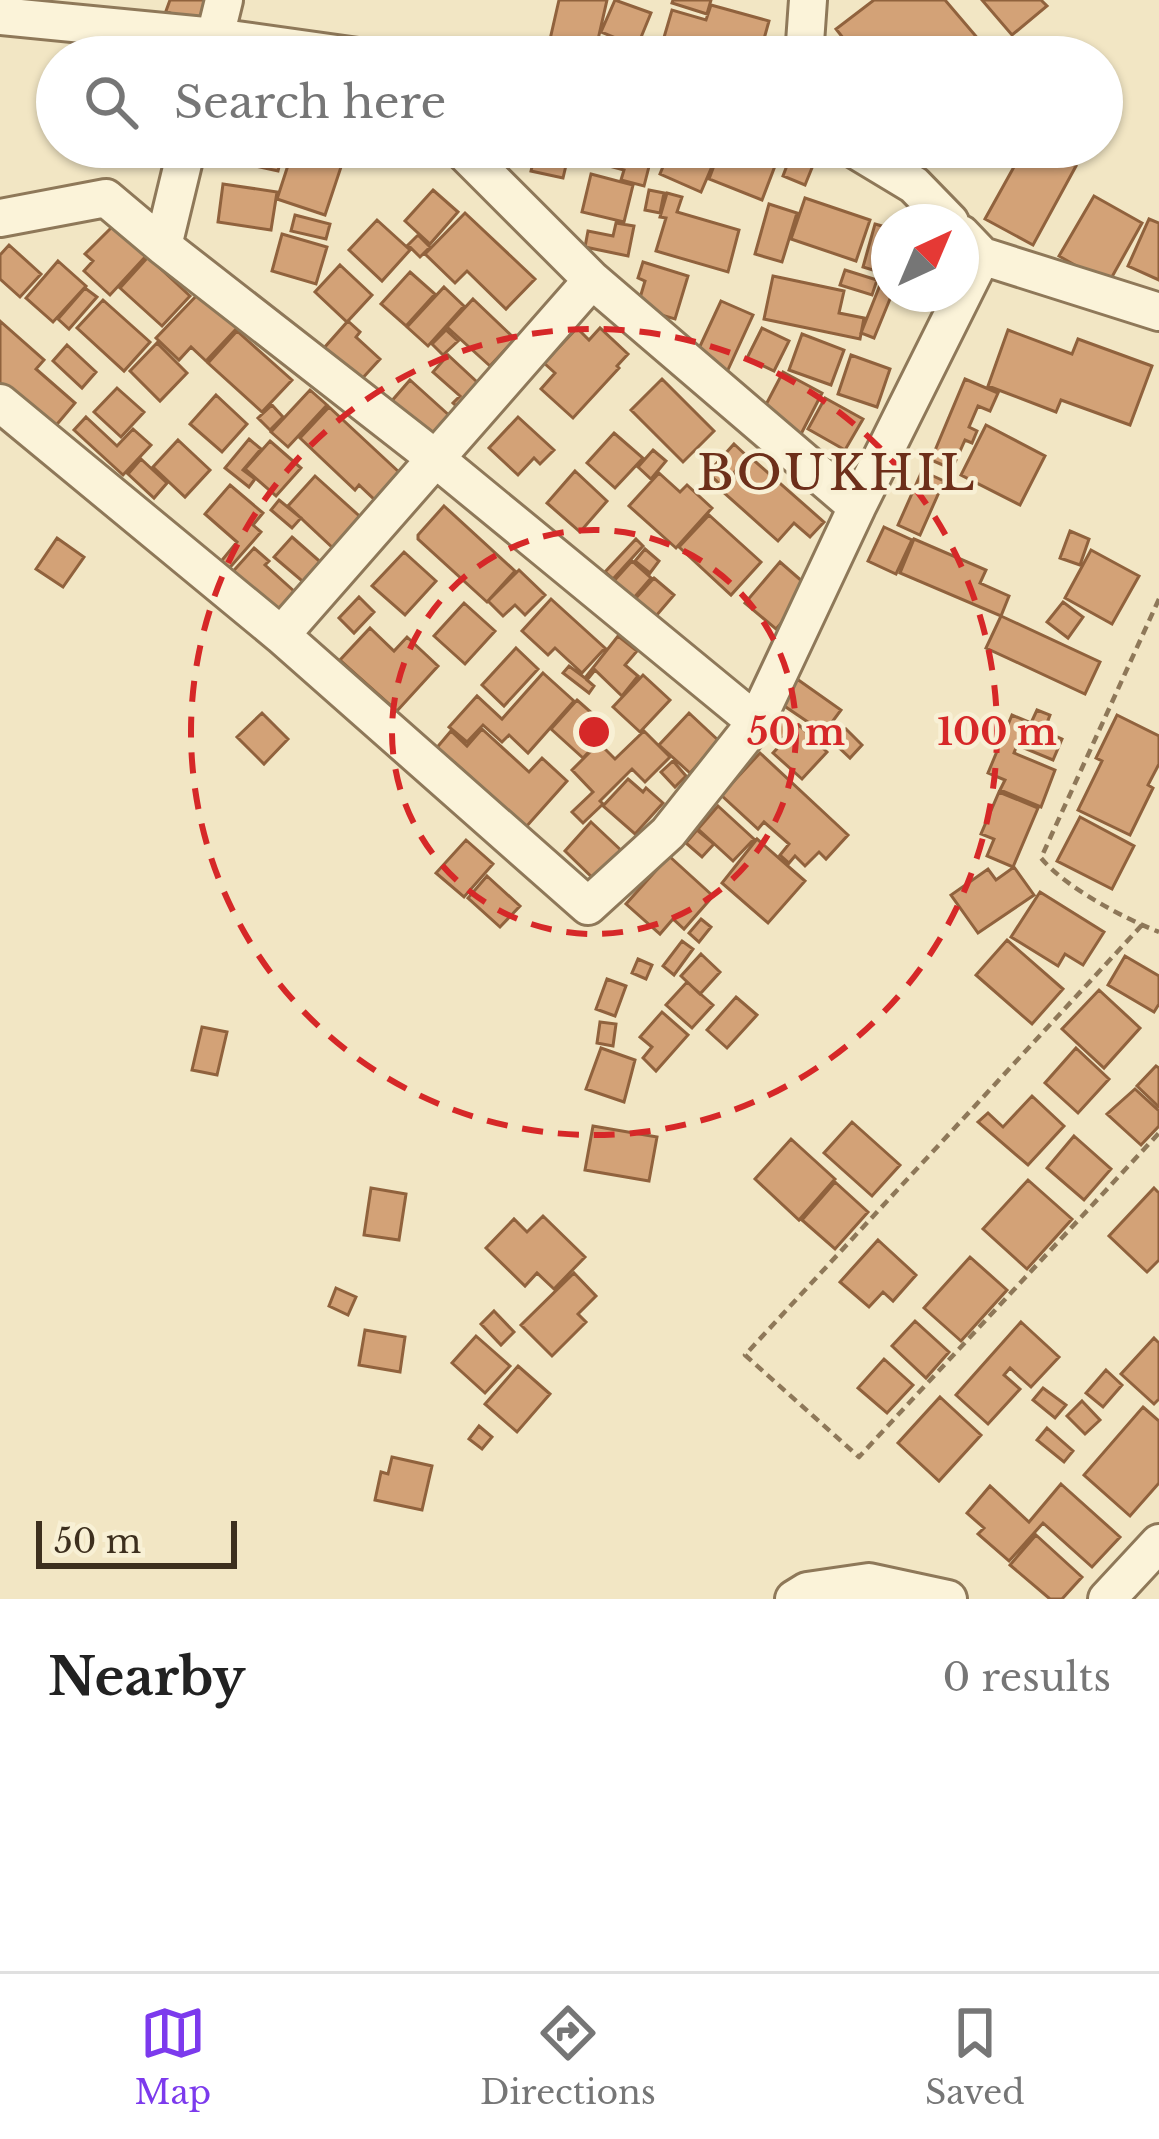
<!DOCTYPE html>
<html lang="en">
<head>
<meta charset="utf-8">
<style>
  body { margin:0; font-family:"Libre Baskerville",serif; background:#f2f2f2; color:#222 }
  .compass { position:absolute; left:871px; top:204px; width:108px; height:108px; border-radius:50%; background:#fff; box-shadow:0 3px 9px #0004; rotate:44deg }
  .scale { position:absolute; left:36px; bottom:30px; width:201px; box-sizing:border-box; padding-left:12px; border:6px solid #3d2f1e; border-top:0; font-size:33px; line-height:42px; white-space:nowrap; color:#3d2f1e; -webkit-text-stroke:9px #f8f0d5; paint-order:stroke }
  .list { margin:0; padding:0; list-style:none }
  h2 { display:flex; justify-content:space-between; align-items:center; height:156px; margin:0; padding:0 48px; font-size:51px }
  h2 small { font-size:39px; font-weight:400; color:#767676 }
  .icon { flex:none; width:66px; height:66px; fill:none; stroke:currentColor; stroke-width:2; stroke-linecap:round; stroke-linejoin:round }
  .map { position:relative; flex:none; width:1159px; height:1599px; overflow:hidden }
  .search { position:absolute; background:#fff; box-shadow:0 3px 9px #0004; left:36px; right:36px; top:36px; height:132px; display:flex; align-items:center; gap:30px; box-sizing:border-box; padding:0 42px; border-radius:66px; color:#767676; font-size:45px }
  .sheet { height:372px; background:#fff }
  nav { display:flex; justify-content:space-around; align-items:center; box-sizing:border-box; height:168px; border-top:3px solid #e0e0e0; background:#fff; font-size:33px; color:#767676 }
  nav a { display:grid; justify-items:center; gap:6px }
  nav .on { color:#7c3aed }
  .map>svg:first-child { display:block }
  .building { fill:#d3a277; stroke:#90623d; stroke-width:3 }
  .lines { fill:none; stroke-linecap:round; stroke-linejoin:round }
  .minor-casing { stroke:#8e7859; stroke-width:42 }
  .path { stroke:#8e7859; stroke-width:4.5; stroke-dasharray:9 6; stroke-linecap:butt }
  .minor { stroke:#fbf3d9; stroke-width:36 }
  .ring { fill:none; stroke:#d62828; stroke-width:6; stroke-dasharray:21 15 }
  .labels { text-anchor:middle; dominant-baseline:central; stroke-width:9; stroke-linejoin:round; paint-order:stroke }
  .quarter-label { font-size:48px; letter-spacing:3px; fill:#6d2f1a; stroke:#f8f0d5 }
  .centre { fill:#d62828; stroke:#f8f0d5; stroke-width:6 }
  .ring-label { font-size:36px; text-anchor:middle; font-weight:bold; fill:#d62828; stroke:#f8f0d5; stroke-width:9; stroke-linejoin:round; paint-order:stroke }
</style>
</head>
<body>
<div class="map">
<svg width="1159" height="1599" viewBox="0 0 1159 1599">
  <rect width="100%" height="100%" fill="#f2e6c4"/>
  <path class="building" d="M 170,0 L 206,0 L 200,26 L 166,11 Z
    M 559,0 L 607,0 L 594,57 L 546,57 Z
    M 615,0 L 651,13 L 637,47 L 601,32 Z
    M 673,0 L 711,0 L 707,14 L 672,3 Z
    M 874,0 L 945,0 L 980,41 L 971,48 L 978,57 L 922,57 L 918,52 L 911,57 L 858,57 L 836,29 Z
    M 982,0 L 1041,0 L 1047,6 L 1012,35 Z
    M 711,5 L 769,21 L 759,57 L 681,57 L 660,51 L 672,10 L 706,20 Z
    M 111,147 L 147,147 L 143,163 L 109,153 Z
    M 230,147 L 244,147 L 282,155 L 278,171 L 227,160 Z
    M 356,147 L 399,147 L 397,159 L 356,152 Z
    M 558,147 L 654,147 L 644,186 L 621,180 L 624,170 L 557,152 Z
    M 671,147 L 711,147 L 719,150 L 701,192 L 660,174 Z
    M 721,147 L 750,147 L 778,158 L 762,200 L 709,179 Z
    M 794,147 L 820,148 L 805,185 L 783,176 Z
    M 1025,147 L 1042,147 L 1076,166 L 1033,245 L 985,219 Z
    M 293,150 L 341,167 L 325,215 L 277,199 Z
    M 536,150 L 568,157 L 563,178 L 531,171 Z
    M 591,174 L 633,185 L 624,222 L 582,212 Z
    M 223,184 L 277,192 L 271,230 L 218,222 Z
    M 433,190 L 458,212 L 430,244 L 405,221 Z
    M 649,190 L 664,193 L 660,213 L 645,210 Z
    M 667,193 L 682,197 L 677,212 L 739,230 L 728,272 L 656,251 L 666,218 L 660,217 Z
    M 1094,196 L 1142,223 L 1108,284 L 1059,256 Z
    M 805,198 L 870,220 L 856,261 L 791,239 Z
    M 769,204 L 797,213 L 782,262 L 755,254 Z
    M 465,213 L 535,279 L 506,309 L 467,271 L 455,283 L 425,254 Z
    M 295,215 L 330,224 L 326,239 L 291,231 Z
    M 1149,219 L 1159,223 L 1159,280 L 1128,266 Z
    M 377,220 L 410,250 L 382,281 L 349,250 Z
    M 616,223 L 634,226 L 628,256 L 585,247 L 588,231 L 613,236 Z
    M 875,224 L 889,228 L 889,275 L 863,267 Z
    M 113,226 L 146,256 L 110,295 L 84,271 L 93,261 L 85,254 Z
    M 282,234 L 327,247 L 316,284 L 272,271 Z
    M 418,235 L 430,247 L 420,257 L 408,245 Z
    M 9,245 L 41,274 L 20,297 L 0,279 L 0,255 Z
    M 148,257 L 190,296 L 162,326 L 120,288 Z
    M 58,261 L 86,286 L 53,322 L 26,298 Z
    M 643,262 L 688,276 L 675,319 L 637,308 L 645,281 L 638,278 Z
    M 340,265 L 372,295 L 347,322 L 315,292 Z
    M 845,270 L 877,280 L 872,295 L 840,285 Z
    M 410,272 L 435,294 L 406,326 L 381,304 Z
    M 773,276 L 844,291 L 839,313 L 864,318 L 860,339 L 764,319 Z
    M 882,280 L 889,283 L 889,294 L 892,294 L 874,338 L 861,333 Z
    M 444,287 L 464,306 L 428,346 L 407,327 Z
    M 85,288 L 97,297 L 69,329 L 58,319 Z
    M 199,293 L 237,328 L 206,361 L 191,347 L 179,360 L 156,338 Z
    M 473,299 L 515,339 L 490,366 L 447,327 Z
    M 103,300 L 150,342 L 124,371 L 77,328 Z
    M 721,301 L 753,315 L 726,374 L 694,359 Z
    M 0,321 L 44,360 L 36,369 L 75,403 L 47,436 L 0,395 Z
    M 348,321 L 360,332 L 356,337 L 380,359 L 360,381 L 324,348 Z
    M 577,328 L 589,340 L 600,328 L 628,354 L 617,366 L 619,368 L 573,418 L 541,389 L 555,373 L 544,363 Z
    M 762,328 L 789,341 L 774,371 L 747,358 Z
    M 446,330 L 458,341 L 443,355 L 432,344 Z
    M 1008,330 L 1072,354 L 1078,339 L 1152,366 L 1130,425 L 1061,400 L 1056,412 L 988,386 Z
    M 237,331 L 292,380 L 262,412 L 208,363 Z
    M 802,334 L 844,350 L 831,385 L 789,370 Z
    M 157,343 L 187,373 L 160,401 L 130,371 Z
    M 67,345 L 96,372 L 82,388 L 53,361 Z
    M 448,355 L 490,394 L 468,417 L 453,403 L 460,396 L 433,372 Z
    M 851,355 L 890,369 L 877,407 L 838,394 Z
    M 783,372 L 822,393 L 800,436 L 760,416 Z
    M 662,379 L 714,431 L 683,462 L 631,410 Z
    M 965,379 L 998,393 L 990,411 L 978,406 L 969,427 L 977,431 L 972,443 L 965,440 L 952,469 L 931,460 Z
    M 410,380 L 451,417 L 430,440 L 390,403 Z
    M 117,388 L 144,412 L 121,437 L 94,412 Z
    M 310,390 L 327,405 L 288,447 L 271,432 Z
    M 216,395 L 247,424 L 222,452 L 190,424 Z
    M 825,398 L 863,419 L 845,450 L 808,429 Z
    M 272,405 L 283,417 L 270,430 L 258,418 Z
    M 329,407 L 400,473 L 375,500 L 359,485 L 355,490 L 300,438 Z
    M 86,417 L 117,446 L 133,429 L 151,445 L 123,475 L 74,430 Z
    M 518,417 L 554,450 L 540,464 L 534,458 L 518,475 L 489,448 Z
    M 986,425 L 1045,456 L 1020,505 L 961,475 Z
    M 614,433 L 643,458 L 615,488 L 587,463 Z
    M 249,439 L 261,449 L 243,470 L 255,479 L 249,487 L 225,468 Z
    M 178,440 L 210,470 L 185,497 L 153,467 Z
    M 270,441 L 301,468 L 276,496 L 245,469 Z
    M 734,444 L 748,457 L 722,486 L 708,473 Z
    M 653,450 L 666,461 L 651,479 L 638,467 Z
    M 750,457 L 824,522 L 810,537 L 794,523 L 778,541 L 721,490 Z
    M 141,459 L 167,483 L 154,498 L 128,474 Z
    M 575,471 L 607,501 L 580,532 L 547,503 Z
    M 922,471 L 944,481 L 920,535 L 898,525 Z
    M 659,473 L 680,492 L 687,485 L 712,508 L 676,548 L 629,506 Z
    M 315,476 L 366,522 L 334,549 L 288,506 Z
    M 230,485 L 263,513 L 253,525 L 261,532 L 226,572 L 218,565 L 237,542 L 205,514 Z
    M 279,500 L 301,518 L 292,528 L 271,510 Z
    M 444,506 L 515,571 L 487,602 L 418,539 L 418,535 Z
    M 709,515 L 761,562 L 731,595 L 679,547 Z
    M 884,527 L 912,540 L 896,574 L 868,561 Z
    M 1070,531 L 1089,539 L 1080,565 L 1060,558 Z
    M 292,537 L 325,566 L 308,586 L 274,557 Z
    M 57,538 L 84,557 L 63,587 L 36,569 Z
    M 636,539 L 643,546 L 613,579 L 605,572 Z
    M 914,539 L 986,570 L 980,583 L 1009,596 L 1001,616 L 900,573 Z
    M 254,548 L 269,561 L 265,565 L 305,601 L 282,626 L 228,577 Z
    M 645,549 L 659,561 L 650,573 L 635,561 Z
    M 1091,550 L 1139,576 L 1112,624 L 1065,598 Z
    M 404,552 L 436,581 L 405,615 L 372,586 Z
    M 632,561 L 651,578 L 632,600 L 613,582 Z
    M 780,562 L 811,589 L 776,629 L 745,603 Z
    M 519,570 L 545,595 L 525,615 L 515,605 L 503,616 L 488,601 Z
    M 654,578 L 674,595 L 656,616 L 635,599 Z
    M 359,597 L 374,612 L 354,633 L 339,618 Z
    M 551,599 L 605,648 L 582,673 L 555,648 L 548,655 L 522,631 Z
    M 1063,602 L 1083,617 L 1068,638 L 1047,622 Z
    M 464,603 L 495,631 L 465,664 L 434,636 Z
    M 1001,616 L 1100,662 L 1085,694 L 986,648 Z
    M 370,628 L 394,651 L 407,637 L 438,666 L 397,711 L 340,660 Z
    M 618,636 L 637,651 L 625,665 L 638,676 L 622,696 L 595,670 L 587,680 L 594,686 L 589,693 L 563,673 L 569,666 L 585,678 Z
    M 516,648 L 538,669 L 504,706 L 482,685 Z
    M 543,673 L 574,701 L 528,753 L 509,735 L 502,742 L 483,725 L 467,742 L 449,727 L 477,696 L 502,719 Z
    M 643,675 L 670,700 L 640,732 L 613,707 Z
    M 797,679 L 841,710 L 824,733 L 780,703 Z
    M 577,700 L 610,729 L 583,758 L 551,729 Z
    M 1037,710 L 1050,715 L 1044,731 L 1062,739 L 1053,760 L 1017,745 L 1014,753 L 1055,770 L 1041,807 L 1000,790 L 1005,780 L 988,773 L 1012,715 L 1031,723 Z
    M 262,713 L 288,739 L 264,764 L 237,737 Z
    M 689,713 L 719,741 L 690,773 L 659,745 Z
    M 784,715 L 795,724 L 781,740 L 770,730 Z
    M 1117,715 L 1159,736 L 1159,764 L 1148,785 L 1153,788 L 1130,835 L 1078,810 L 1102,761 L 1096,758 Z
    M 799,725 L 827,752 L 802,779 L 773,753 Z
    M 482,729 L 529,772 L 542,758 L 567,781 L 526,827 L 455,763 L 446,774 L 428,758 L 451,731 L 467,746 Z
    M 846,729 L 862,745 L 850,758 L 833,742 Z
    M 644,731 L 670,757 L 645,782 L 632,769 L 600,801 L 603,804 L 583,823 L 572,812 L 593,792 L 572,770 L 599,743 L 615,759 Z
    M 760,753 L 848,835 L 826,859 L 819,852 L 805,866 L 795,856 L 789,863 L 780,855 L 789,844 L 764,822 L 758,829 L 721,795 Z
    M 673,761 L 686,776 L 675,787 L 661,772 Z
    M 628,779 L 643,792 L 646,788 L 663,803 L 635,834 L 603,806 Z
    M 999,792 L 1038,808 L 1013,867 L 987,856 L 994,839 L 981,834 Z
    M 718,806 L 754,839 L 733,861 L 698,829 Z
    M 1080,817 L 1134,846 L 1112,889 L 1057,861 Z
    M 591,822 L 624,853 L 597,882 L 565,851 Z
    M 697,830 L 714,844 L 702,857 L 686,843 Z
    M 757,839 L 805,881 L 768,923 L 722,883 Z
    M 466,840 L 493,864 L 464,897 L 436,873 Z
    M 669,856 L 713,896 L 684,929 L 673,919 L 660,934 L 626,904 Z
    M 1014,867 L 1034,895 L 978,933 L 951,895 L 988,869 L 996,880 Z
    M 487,876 L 520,906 L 500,927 L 468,898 Z
    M 1040,892 L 1104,932 L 1083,965 L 1065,954 L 1058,966 L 1011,937 Z
    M 701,919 L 711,927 L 699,942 L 689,933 Z
    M 1007,940 L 1063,989 L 1032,1024 L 976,975 Z
    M 682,941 L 693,949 L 674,975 L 663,966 Z
    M 701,954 L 720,972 L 700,994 L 681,976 Z
    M 1125,956 L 1159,976 L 1159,1004 L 1154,1012 L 1108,985 Z
    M 638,959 L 652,965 L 646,979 L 632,973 Z
    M 607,979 L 626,986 L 615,1016 L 596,1009 Z
    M 687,982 L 713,1005 L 692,1028 L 666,1005 Z
    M 1099,990 L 1140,1028 L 1104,1068 L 1062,1029 Z
    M 736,997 L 757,1015 L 727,1048 L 707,1030 Z
    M 662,1012 L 688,1035 L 656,1071 L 643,1058 L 652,1047 L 640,1037 Z
    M 600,1022 L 616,1024 L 613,1046 L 597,1043 Z
    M 202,1027 L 227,1032 L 217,1075 L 192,1070 Z
    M 601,1048 L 635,1060 L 624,1102 L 586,1089 Z
    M 1076,1048 L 1109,1079 L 1078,1113 L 1045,1083 Z
    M 1156,1066 L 1159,1068 L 1159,1107 L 1137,1086 Z
    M 1135,1089 L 1159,1111 L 1159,1126 L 1141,1145 L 1107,1114 Z
    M 1032,1096 L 1064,1126 L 1028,1165 L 978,1122 L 988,1113 L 1003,1127 Z
    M 852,1122 L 900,1165 L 872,1196 L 824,1153 Z
    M 593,1126 L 657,1137 L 649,1181 L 585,1170 Z
    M 1074,1136 L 1111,1169 L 1084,1200 L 1047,1168 Z
    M 791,1139 L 835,1179 L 799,1220 L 755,1179 Z
    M 1028,1180 L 1072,1219 L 1027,1269 L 983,1229 Z
    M 835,1182 L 868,1212 L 835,1249 L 802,1220 Z
    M 371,1188 L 406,1194 L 399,1240 L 364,1235 Z
    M 1154,1188 L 1159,1193 L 1159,1260 L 1147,1272 L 1109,1236 Z
    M 543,1216 L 585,1257 L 554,1289 L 537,1273 L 525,1286 L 486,1248 L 514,1219 L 527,1232 Z
    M 878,1240 L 916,1275 L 893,1301 L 883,1292 L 869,1307 L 840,1282 Z
    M 970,1257 L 1007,1290 L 961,1341 L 924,1308 Z
    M 574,1273 L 596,1296 L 578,1314 L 586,1322 L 552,1356 L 521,1325 Z
    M 336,1288 L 356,1297 L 348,1315 L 329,1306 Z
    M 494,1311 L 514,1332 L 501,1345 L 481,1324 Z
    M 915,1321 L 949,1352 L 926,1378 L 892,1346 Z
    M 1021,1322 L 1059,1357 L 1031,1387 L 1010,1368 L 1004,1375 L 1020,1389 L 988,1424 L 956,1395 Z
    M 365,1330 L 405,1337 L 400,1372 L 359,1365 Z
    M 476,1336 L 510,1366 L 485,1393 L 452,1363 Z
    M 1154,1338 L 1159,1343 L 1159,1399 L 1154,1404 L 1121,1374 Z
    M 884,1359 L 913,1385 L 887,1413 L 858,1388 Z
    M 518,1366 L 550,1394 L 517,1432 L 485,1404 Z
    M 1106,1370 L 1122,1385 L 1103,1407 L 1086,1393 Z
    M 1043,1388 L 1066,1405 L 1055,1418 L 1033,1400 Z
    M 940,1397 L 981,1435 L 939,1481 L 898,1443 Z
    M 1082,1401 L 1100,1420 L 1085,1434 L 1067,1416 Z
    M 1143,1407 L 1159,1421 L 1159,1483 L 1130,1516 L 1084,1475 Z
    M 479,1426 L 492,1437 L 482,1449 L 469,1439 Z
    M 1047,1428 L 1073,1451 L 1064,1462 L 1037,1440 Z
    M 392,1457 L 432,1466 L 422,1510 L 375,1500 L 381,1472 L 388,1474 Z
    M 1061,1484 L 1120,1537 L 1092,1567 L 1043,1523 L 1009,1561 L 978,1534 L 984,1528 L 967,1513 L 990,1486 L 1029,1522 Z
    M 1036,1535 L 1082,1577 L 1062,1599 L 1050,1599 L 1010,1565 Z"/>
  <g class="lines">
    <defs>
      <path id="minor" d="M 0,16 L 215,37 L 358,57
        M 210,57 L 224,0
        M 804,57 L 808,0
        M 459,147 L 592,280 L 857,507
        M 851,147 L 914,185 L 950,222
        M 0,218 L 106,198 L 163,246
        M 961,234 L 982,256 L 1159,312
        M 0,403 L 281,635 L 588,906 L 668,833 L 756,722 L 436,459 L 163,246 L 187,147
        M 281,635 L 592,280
        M 756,722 L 857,507 L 982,256
        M 794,1599 L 807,1591 L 869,1582 L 948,1599
        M 1107,1599 L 1159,1543"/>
    </defs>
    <use href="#minor" class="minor-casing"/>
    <path class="path" d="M 1159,599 L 1041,858 C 1065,887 1123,918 1159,932
      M 1142,925 L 745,1355 L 859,1457 L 1159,1133"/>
    <use href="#minor" class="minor"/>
  </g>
  <g class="ring">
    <circle cx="594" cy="732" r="202"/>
    <circle cx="594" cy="732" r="403"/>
  </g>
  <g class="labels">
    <g class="quarter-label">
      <text x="837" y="473">BOUKHIL</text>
    </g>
  </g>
  <circle cx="594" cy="732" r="18" class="centre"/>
  <g class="ring-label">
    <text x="796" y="745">50 m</text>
    <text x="997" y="745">100 m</text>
  </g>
</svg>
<svg class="compass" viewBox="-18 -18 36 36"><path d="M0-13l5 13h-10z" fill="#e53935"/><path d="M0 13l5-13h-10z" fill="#767676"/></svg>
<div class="scale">50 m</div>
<div class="search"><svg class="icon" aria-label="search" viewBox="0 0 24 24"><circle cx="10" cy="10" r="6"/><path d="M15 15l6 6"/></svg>Search here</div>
</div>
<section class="sheet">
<h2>Nearby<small>0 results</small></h2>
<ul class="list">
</ul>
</section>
<nav>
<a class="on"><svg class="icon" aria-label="map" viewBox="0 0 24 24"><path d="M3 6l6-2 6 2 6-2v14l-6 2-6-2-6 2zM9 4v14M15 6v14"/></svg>Map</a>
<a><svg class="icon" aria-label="directions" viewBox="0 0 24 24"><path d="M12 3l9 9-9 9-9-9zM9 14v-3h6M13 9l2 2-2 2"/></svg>Directions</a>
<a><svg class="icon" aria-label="saved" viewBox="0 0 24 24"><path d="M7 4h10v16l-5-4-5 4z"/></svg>Saved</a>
</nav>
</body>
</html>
